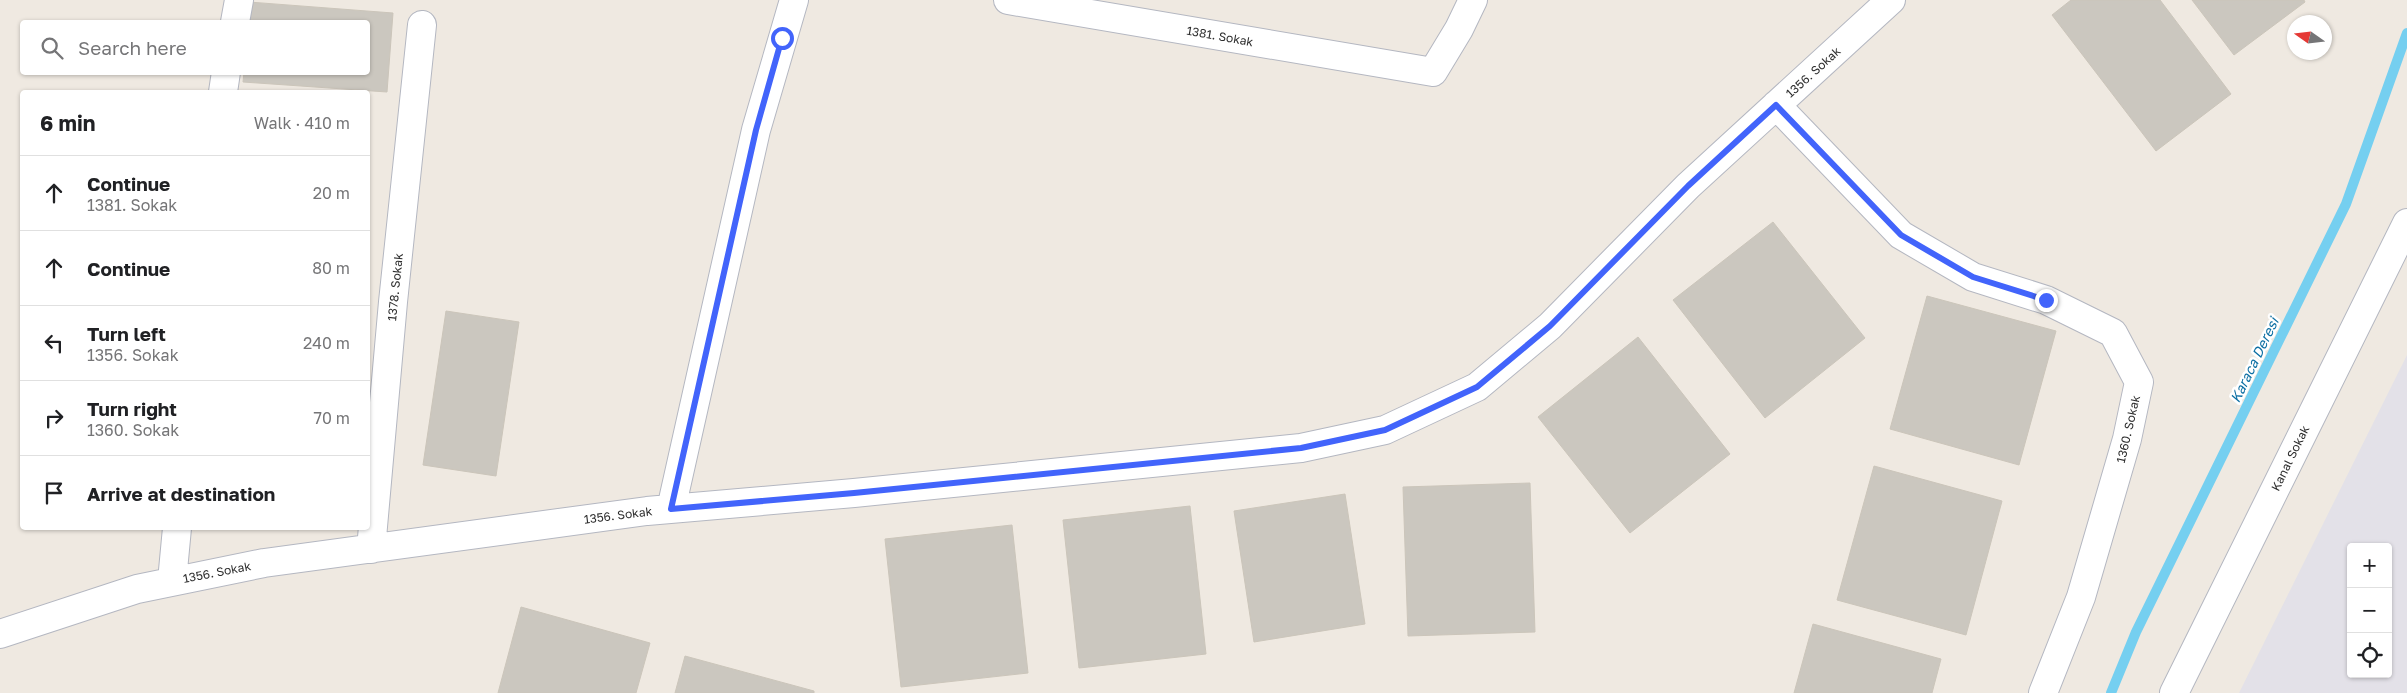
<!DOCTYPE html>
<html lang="en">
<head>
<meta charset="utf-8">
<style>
  body { margin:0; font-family:"Golos Text",sans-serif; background:#f6f6f6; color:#202124 }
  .controls { position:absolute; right:15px; bottom:15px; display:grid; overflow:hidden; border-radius:5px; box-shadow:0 1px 4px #0004 }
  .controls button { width:45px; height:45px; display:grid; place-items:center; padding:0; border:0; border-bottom:1px solid #e0e0e0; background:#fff; color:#202124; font:25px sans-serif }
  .compass { position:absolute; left:2287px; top:15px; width:45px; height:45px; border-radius:50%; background:#fff; box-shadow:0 1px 4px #0004; rotate:284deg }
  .stop { position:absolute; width:15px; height:15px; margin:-11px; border:4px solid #4264fb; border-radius:50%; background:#fff }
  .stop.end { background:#4264fb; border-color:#fff; box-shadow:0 1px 5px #0008 }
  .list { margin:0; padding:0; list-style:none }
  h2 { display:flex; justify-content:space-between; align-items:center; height:65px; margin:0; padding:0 20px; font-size:21px }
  h2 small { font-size:16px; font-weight:400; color:#757577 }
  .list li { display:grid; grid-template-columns:32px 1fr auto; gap:15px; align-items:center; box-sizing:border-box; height:75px; padding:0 20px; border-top:1px solid #e0e0e0 }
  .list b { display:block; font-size:19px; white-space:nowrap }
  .list p { margin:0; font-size:16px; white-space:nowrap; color:#757577 }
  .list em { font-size:16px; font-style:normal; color:#757577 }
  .icon { flex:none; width:28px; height:28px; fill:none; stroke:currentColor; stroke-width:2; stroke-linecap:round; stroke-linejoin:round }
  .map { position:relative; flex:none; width:2407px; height:693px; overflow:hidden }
  .search { position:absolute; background:#fff; box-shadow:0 1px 4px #0004; left:20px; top:20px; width:350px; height:55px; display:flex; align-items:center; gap:12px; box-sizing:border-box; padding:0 18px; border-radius:5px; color:#757577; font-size:19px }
  .panel { position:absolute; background:#fff; box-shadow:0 1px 4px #0004; left:20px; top:90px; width:350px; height:440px; border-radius:5px }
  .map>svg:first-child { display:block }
  .industrial { fill:#e3e1e8; fill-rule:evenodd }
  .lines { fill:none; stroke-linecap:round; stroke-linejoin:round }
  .stream { stroke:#75cff0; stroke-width:10 }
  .building { fill:#cbc7bf; stroke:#cbc5ba }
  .minor-casing { stroke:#b4b7c1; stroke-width:30 }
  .minor { stroke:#fff; stroke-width:28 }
  .route { stroke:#4264fb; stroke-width:6 }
  .labels { text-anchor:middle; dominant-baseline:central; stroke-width:5; stroke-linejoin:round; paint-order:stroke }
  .street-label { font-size:12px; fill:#2e2e2e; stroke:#fff }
  .water-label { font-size:14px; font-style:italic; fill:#0d6fa3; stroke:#fff }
</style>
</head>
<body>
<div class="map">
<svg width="2407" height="693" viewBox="0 0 2407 693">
  <rect width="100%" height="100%" fill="#efe9e1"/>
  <path class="industrial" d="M 2407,355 L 2407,693 L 2239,693 ZM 2351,547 L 2388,547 L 2388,674 L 2351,674 Z"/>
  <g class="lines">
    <path class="stream" d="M 2111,693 L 2136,632 L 2346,204 L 2407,33"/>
  </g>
  <path class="building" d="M 2071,0 L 2160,0 L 2231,94 L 2156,151 L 2052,15 Z
    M 2192,0 L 2304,0 L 2305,2 L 2234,55 Z
    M 249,2 L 393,13 L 387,92 L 243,82 L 244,72 L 368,72 L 368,22 L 248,22 Z
    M 1773,222 L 1865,338 L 1765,418 L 1673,300 Z
    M 1927,296 L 2056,331 L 2019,465 L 1890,429 Z
    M 446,311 L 519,322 L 496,476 L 423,465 Z
    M 1638,337 L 1730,454 L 1630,533 L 1538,417 Z
    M 1874,466 L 2002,501 L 1966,635 L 1837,600 Z
    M 1530,483 L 1535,632 L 1408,636 L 1403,487 Z
    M 1345,494 L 1365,624 L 1254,642 L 1234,511 Z
    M 1190,506 L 1206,654 L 1079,668 L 1063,520 Z
    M 1012,525 L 1028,673 L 901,687 L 885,539 Z
    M 521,607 L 650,643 L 636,693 L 498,693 Z
    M 1813,624 L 1941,659 L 1932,693 L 1794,693 Z
    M 685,656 L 814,691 L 814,693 L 675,693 Z"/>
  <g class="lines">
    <defs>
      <path id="minor" d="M 1008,0 L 1433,72 L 1459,29 L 1473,0
        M 235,22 L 239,0
        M 223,92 L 226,72
        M 1776,105 L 1901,235 L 1973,277 L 2046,300 L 2113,333 L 2139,382 L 2127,439 L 2081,597 L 2043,693
        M 671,509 L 756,130 L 794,0
        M 371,549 L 393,302 L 422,25
        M 172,581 L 177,528
        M 0,634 L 137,589 L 264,563 L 647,511 L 854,493 L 1301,448 L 1385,430 L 1477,387 L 1550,326 L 1688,186 L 1891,0
        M 2174,693 L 2407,223"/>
    </defs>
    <use href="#minor" class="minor-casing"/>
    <use href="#minor" class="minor"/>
  </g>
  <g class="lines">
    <path class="route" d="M 782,38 L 756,130 L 671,509 L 854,493 L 1301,448 L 1385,430 L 1477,387 L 1550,326 L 1688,186 L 1776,105 L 1901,235 L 1973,277 L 2046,300"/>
  </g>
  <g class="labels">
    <g class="street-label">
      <text transform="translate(1220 36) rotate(10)">1381. Sokak</text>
      <text transform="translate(1813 72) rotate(-42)">1356. Sokak</text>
      <text transform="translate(395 287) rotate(-84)">1378. Sokak</text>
      <text transform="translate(2128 429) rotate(-77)">1360. Sokak</text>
      <text transform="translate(2290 458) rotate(-64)">Kanal Sokak</text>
      <text transform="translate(618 515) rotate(-7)">1356. Sokak</text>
      <text transform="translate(217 572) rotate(-11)">1356. Sokak</text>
    </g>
    <g class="water-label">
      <text transform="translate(2254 360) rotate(-64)">Karaca Deresi</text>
    </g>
  </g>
</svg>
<div class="controls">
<button>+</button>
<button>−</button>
<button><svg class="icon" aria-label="locate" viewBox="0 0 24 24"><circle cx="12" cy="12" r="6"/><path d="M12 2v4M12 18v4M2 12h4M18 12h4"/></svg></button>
</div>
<svg class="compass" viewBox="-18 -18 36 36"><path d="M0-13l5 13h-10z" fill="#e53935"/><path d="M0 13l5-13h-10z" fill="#757577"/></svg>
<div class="stop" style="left:782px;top:38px"></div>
<div class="stop end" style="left:2046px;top:300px"></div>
<div class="search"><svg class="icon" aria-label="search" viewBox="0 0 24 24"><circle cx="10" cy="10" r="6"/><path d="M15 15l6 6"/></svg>Search here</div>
<section class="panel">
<h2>6 min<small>Walk · 410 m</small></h2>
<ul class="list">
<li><svg class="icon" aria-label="ahead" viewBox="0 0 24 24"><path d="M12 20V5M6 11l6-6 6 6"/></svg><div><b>Continue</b><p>1381. Sokak</p></div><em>20 m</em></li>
<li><svg class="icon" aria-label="ahead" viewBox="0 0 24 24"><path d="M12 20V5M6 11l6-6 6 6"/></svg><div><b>Continue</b></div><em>80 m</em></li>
<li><svg class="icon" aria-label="left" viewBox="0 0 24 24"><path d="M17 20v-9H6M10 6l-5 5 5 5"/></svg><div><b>Turn left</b><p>1356. Sokak</p></div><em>240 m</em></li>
<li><svg class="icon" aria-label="right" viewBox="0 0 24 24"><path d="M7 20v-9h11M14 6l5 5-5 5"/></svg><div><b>Turn right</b><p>1360. Sokak</p></div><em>70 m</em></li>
<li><svg class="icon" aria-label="arrive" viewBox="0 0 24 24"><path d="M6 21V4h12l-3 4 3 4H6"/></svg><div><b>Arrive at destination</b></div></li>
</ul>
</section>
</div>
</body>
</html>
